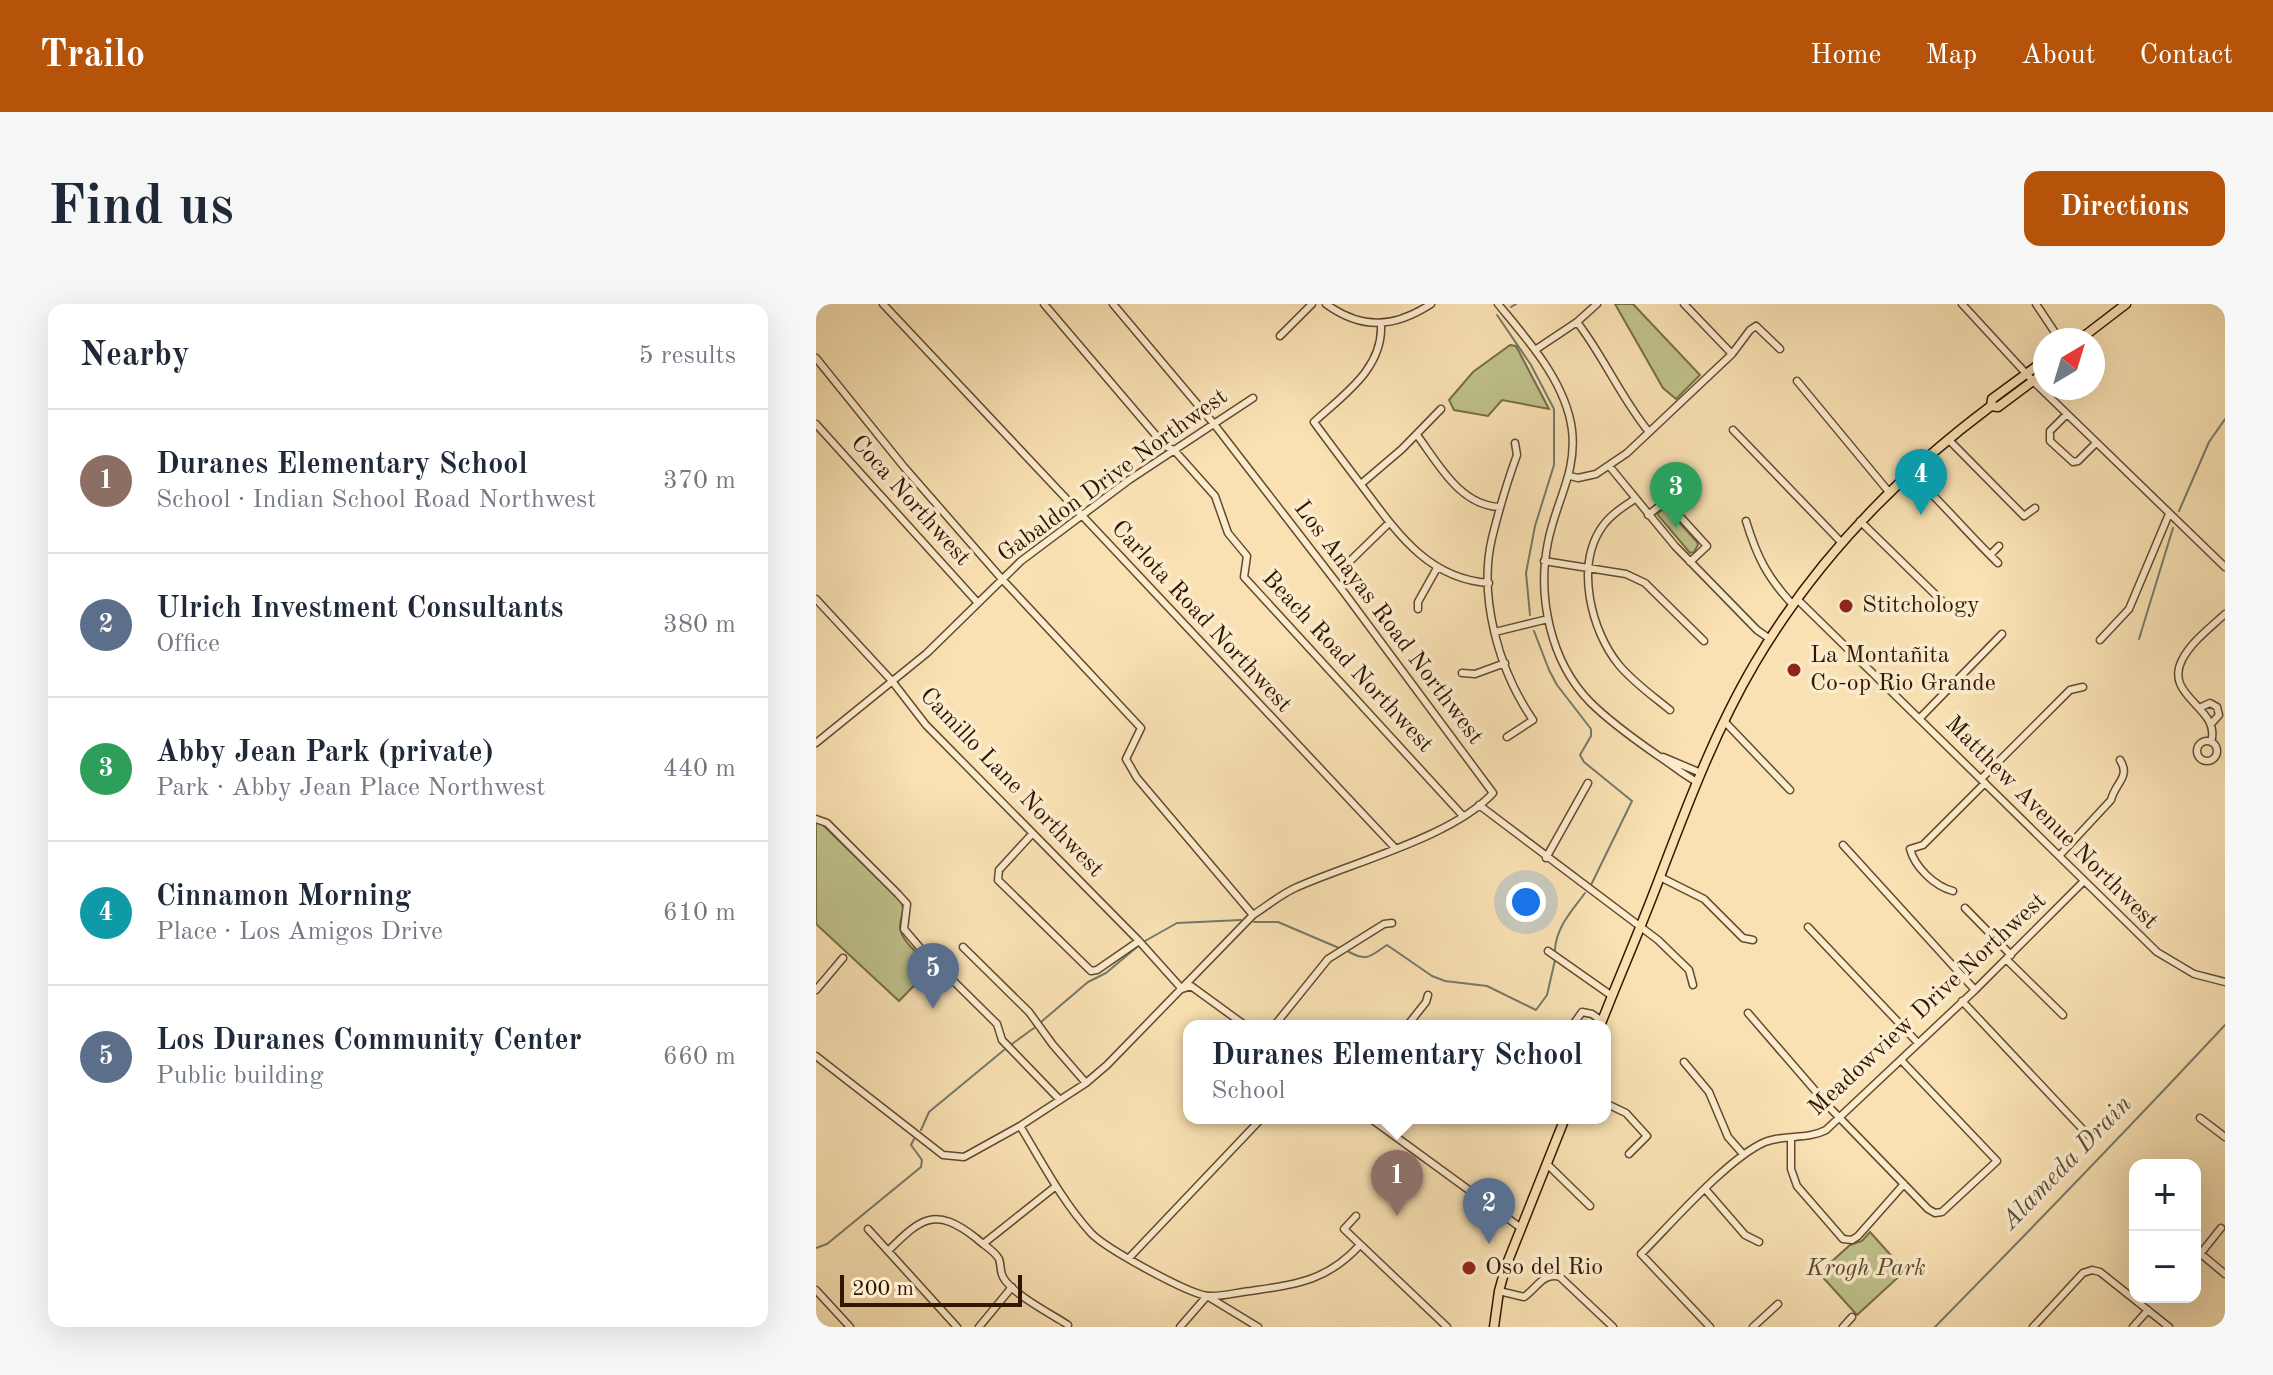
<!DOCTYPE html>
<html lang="en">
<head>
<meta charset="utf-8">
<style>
  body { margin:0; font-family:"Old Standard TT",serif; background:#f6f6f7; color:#1f2937 }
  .controls { position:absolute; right:24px; bottom:24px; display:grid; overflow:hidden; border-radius:16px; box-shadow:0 8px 32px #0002 }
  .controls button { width:72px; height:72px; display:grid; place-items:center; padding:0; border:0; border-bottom:2px solid #e0e1e3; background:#fff; color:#1f2937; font:40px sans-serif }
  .compass { position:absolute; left:1217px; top:24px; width:72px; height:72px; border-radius:50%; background:#fff; box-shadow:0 8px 32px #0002; rotate:38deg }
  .scale { position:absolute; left:24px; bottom:20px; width:182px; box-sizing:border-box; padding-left:8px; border:4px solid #331600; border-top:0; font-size:22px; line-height:28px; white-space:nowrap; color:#331600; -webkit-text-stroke:6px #fbecce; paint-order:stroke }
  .you { position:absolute; left:710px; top:598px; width:28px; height:28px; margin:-20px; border:6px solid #fff; border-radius:50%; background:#1a73e8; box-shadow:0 0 0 12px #1a73e833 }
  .badge { display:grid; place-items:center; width:52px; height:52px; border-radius:50%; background:#b45309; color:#fff; font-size:26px; font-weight:700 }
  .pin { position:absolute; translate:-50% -66px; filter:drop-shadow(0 2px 4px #0008) }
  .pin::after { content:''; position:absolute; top:42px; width:28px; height:24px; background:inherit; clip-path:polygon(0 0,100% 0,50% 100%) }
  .popup { position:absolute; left:367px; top:716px; width:428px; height:104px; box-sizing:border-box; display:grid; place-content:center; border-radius:16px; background:#fff; filter:drop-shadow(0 2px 6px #0005); font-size:26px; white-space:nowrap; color:#747a83 }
  .popup b { font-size:30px; color:#1f2937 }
  .popup::after { content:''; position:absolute; left:50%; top:100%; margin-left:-16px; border:16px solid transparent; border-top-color:#fff }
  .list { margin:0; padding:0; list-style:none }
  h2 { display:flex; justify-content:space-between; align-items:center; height:104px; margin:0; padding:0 32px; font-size:34px }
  h2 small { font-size:26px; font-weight:400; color:#747a83 }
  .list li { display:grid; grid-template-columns:52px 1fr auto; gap:24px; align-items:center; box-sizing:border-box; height:144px; padding:0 32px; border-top:2px solid #e0e1e3 }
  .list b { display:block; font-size:30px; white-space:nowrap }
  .list p { margin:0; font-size:26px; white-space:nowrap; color:#747a83 }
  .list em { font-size:26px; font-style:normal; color:#747a83 }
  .map { position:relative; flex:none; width:1409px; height:1023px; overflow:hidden; border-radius:16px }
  header { display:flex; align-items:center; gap:48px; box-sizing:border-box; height:112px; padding:0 40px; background:#b45309; color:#fff }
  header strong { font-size:38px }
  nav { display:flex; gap:44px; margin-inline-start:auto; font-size:28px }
  .intro { display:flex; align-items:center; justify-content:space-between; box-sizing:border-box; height:192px; padding:0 48px }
  h1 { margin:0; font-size:56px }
  .button { padding:20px 36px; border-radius:16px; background:#b45309; color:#fff; font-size:28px; font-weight:700 }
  main { display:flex; gap:48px; padding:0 48px }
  aside { flex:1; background:#fff; border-radius:16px; box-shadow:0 8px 32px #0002 }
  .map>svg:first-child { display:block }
  .green { fill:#bfc28b; stroke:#796c46; stroke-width:2 }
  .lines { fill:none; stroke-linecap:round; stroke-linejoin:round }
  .stream { stroke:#737a6a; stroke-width:2 }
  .minor-casing { stroke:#64492d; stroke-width:9 }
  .major-casing { stroke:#331600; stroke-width:11 }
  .minor { stroke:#fbecce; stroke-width:6 }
  .major { stroke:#f9e1b3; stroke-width:8 }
  .poi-dot { fill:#8f2418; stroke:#fbecce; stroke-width:3 }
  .labels { text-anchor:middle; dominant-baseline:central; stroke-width:7; stroke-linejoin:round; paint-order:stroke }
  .street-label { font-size:24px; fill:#331600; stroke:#fbecce }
  .poi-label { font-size:24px; fill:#331600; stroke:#fbecce; text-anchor:start }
  .park-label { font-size:24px; font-style:italic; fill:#5d4a2a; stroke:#fbecce }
  .water-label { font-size:26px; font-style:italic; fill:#58503e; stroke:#fbecce }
</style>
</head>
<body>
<header>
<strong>Trailo</strong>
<nav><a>Home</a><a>Map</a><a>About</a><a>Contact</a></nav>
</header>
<div class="intro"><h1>Find us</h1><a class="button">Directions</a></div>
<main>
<aside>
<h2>Nearby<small>5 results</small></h2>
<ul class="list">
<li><span class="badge" style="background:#8d6e63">1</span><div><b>Duranes Elementary School</b><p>School · Indian School Road Northwest</p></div><em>370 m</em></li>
<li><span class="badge" style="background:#5c6f8a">2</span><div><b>Ulrich Investment Consultants</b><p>Office</p></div><em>380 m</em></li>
<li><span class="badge" style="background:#2e9e5b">3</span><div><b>Abby Jean Park (private)</b><p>Park · Abby Jean Place Northwest</p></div><em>440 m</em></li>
<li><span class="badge" style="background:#0f9aa8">4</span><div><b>Cinnamon Morning</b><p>Place · Los Amigos Drive</p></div><em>610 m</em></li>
<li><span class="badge" style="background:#5c6f8a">5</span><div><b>Los Duranes Community Center</b><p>Public building</p></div><em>660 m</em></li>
</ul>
</aside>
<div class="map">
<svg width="1409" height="1023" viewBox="0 0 1409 1023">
  <rect width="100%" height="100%" fill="#f9e1b3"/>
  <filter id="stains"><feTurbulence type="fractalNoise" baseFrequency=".0025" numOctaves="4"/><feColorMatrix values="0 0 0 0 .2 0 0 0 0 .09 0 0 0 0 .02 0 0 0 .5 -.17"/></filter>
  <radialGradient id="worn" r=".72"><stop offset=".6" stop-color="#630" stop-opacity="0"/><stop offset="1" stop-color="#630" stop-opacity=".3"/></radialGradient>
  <path class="green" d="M 799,0 L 817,0 L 884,71 L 860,95 L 847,84 Z
    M 694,41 L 700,42 L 733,105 L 686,96 L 672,112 L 638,106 L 633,96 L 657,68 Z
    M 846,206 L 852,206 L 881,238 L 882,241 L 878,248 L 874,249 L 841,210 Z
    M 0,517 L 5,519 L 85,597 C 90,607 84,613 84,623 C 85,638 105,652 116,663 L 83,697 L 0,620 Z
    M 1054,928 L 1089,967 L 1041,1011 L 1003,969 L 1034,941 L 1046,937 Z"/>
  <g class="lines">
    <path class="stream" d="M 695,3 L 700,0
      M 681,11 L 715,61 L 738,105 L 738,161 L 719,222 L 710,269 L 714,311
      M 1363,207 L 1393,138 L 1409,115
      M 718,327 L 733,366 L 741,381 L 775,425 L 775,432 L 764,451 L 768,458 L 816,497 L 775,581
      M 1323,335 L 1357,224
      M 438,618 L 462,618 L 523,644
      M 329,637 L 361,619 L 425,616
      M 739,646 C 740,623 756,607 769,589
      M 533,648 C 552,658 554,652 571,641 L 616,672 L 629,677 L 671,682 L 720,706 L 731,691 L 739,656
      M 225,718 L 272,678 L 290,669 L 321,643
      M 196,740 L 218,724
      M 105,826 L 113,808 L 188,746
      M 0,944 L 11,940 L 105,863 L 106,856 L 95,841 L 98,835
      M 1119,1023 C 1217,923 1314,823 1409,721"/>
    <defs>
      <path id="minor" d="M 67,0 L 579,544
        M 228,0 L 349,142 L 358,146 L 399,192 L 412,229 L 431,252 L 428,273 L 647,512
        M 510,0 C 546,26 578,24 615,0
        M 682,0 C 711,35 750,78 756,126 C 761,169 740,197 732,238 C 721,292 734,357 774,398 C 794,418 818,435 841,451 C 855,460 866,470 881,478
        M 868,0 L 916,50
        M 1146,0 L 1217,77 L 1409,263
        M 1220,0 L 1244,36
        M 761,18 C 788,53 805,94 833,128
        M 565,21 C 567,65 527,91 498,118 C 514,140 530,161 546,182 C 580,227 611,275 673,279
        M 464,32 L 496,0
        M 719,46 L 761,18 L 781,0
        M 0,54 L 88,163 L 185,274 L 325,424 L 310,455 L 321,474 L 437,611
        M 981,77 L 1073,188
        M 1251,110 L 1234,127 L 1234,137 L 1257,158 L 1262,157 L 1280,139
        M 0,120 L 162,299
        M 917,126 L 1025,238
        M 601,131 C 622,159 644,202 684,203
        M 1132,135 L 1208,212 L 1219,204
        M 794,163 L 859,242 L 941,326 L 954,335
        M 1093,168 C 1125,197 1151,229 1182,259
        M 754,172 L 762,174 L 780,170 L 811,149 L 916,50 L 934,26 L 940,22 L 964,45
        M 545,180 L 586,145 L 625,105
        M 819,195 C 807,203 794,211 786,223 C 759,262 775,327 803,361 C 818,379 837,392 854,406
        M 832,211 L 850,197 L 891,242 L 874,258
        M 930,217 C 941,253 951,273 977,301
        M 1044,217 L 1128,299
        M 1174,251 L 1183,242
        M 728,257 L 810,270 L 829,279 L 888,337
        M 532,259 L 573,219
        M 0,295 L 76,377 L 110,421 L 323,637 L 366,685 L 375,682 L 430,722
        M 981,295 L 1341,648 L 1378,670 L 1409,678
        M 602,305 L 602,298 L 621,264
        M 679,328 L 732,315
        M 1284,336 L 1313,305 L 1353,210
        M 646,369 L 659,370 L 689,359
        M 1383,404 L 1394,399 L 1401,403 L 1403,411 L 1395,420
        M 1104,414 L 1186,330
        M 909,418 L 974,486
        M 691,433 L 717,416 C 683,367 662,293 676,234 C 683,206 691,178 701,151 L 699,139
        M1381 447a10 10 0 1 1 20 0a10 10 0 1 1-20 0Z
        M 1395,438 C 1406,404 1347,393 1366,356 C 1375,338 1395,323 1409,310
        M 0,439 L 111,349 L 205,257 L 313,176 L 437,94
        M 847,453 L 885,469
        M 1165,475 L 1254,386 L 1267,383
        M 663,501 L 842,636 L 873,666 L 877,681
        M 0,515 L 11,519 L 82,590 L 91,600 L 88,625 L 105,645 L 181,720 L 186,736 L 244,796
        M 216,530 L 183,566 L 182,576 L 275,667 L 281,666 L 323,637
        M 1027,541 L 1159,686
        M 1243,552 L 1295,496 C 1299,479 1315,473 1304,456
        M 730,554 L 772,479
        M 844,573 L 888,595 L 927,634 L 937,636
        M 1137,587 C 1118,582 1099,563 1094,545 L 1107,541 L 1169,479
        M 1149,604 L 1195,651
        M 992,623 L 1102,739
        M 147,643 L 213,708 L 237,741 L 270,779
        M 732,647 L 796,692
        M 1190,655 L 1247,711
        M 0,686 L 27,654
        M 1146,697 L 1272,831
        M 932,709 L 1015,805 L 1112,905 L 1119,909 L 1126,908 L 1181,857 L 1085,756
        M 458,722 L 512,655 L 568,620 L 576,619
        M 591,722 L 610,698 L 612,691
        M 756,722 L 766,708 L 776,710 L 786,717
        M 0,752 L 127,851 L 148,853 L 204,822 L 270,779 L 291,761 L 437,611 C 451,602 464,591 479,584 C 534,559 637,533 677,489 L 527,287 L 398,120 L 297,0
        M 868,758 L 893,788 L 912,833 L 927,850
        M 789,799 L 810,809 L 831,832 L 813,850
        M 554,814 L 705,924
        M 1384,814 L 1409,833
        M 204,822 C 226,858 246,897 275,929 C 289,944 372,990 392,992 C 406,993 422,988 435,987 C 481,980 511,977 544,941
        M 975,834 L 975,865 L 981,882 L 1027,935 L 1036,936 L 1042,932 L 1088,880
        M 731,860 L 774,902
        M 890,886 L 929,931 L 943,938
        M 540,912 L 528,925 L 631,1023
        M 52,925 L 141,1023
        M 167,940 L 240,882
        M 1379,945 L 1409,970
        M 72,947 C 105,914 119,902 160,934 C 166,940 179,947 183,955 C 185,960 184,968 187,973 C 196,990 235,1010 252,1021
        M 1385,949 L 1405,924
        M 313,954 L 446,814
        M 0,986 L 34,1023
        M 683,987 L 708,993 C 721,984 727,968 744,973 L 797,1023
        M 163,1023 L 196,983
        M 364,1023 L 391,992 L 442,1023
        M 894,1023 L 825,950 C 856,919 912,854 949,838 C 969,830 991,836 1010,826 L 1159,686 L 1268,577
        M 937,1023 L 962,1000
        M 1027,1023 L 1036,1013
        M 1217,1023 L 1267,969 L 1276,966 L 1284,968 L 1353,1023
        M 1317,1023 L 1332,1006"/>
      <path id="major" d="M 1263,36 L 1310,0
        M 1175,102 L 1182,103 L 1229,68
        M 784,722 C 804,671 826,621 845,570 C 872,499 900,425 939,359 C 999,257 1080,173 1175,102 L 1176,95 L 1229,56
        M 678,1023 L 683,987 L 690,962 L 749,814"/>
    </defs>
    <use href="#minor" class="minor-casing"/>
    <use href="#major" class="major-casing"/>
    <use href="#minor" class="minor"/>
    <use href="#major" class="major"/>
  </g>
  <g class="poi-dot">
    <circle cx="1030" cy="302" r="8"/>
    <circle cx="978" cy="366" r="8"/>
    <circle cx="653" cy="964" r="8"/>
  </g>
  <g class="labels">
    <g class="street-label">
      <text transform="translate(297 172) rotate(-36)">Gabaldon Drive Northwest</text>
      <text transform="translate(94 197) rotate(48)">Coca Northwest</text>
      <text transform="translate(385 313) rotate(47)">Carlota Road Northwest</text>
      <text transform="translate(572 319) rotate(53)">Los Anayas Road Northwest</text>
      <text transform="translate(531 358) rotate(47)">Beach Road Northwest</text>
      <text transform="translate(195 479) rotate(46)">Camillo Lane Northwest</text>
      <text transform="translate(1235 519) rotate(45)">Matthew Avenue Northwest</text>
      <text transform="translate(1112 701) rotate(-43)">Meadowview Drive Northwest</text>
    </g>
    <g class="poi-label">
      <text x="1046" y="302">Stitchology</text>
      <text x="994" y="352">La Montañita<tspan x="994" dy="28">Co-op Rio Grande</tspan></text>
      <text x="669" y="964">Oso del Rio</text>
    </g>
    <g class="park-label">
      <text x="1050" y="965">Krogh Park</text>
    </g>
    <g class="water-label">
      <text transform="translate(1251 859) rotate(-46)">Alameda Drain</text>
    </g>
  </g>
  <rect width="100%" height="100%" filter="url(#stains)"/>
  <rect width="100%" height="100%" fill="url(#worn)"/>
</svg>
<div class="controls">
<button>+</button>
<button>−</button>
</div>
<svg class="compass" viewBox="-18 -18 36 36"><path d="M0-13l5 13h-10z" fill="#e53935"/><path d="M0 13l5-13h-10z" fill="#747a83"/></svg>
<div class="scale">200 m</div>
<div class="you"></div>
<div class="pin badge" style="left:581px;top:912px;background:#8d6e63">1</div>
<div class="popup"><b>Duranes Elementary School</b>School</div>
<div class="pin badge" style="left:673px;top:940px;background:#5c6f8a">2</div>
<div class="pin badge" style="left:860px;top:224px;background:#2e9e5b">3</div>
<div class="pin badge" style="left:1105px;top:211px;background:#0f9aa8">4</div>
<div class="pin badge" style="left:117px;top:705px;background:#5c6f8a">5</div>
</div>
</main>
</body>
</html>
